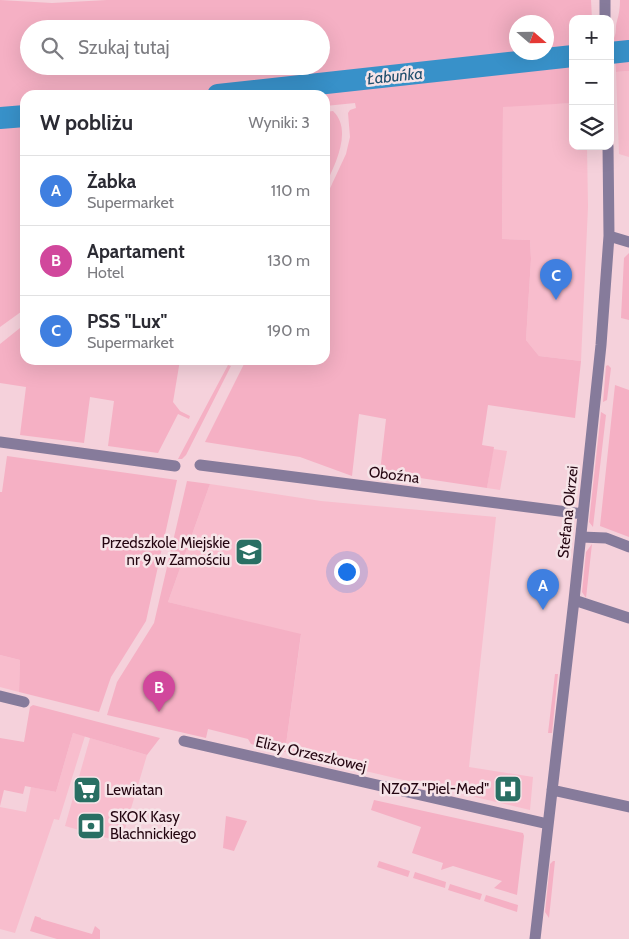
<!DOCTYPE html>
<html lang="pl">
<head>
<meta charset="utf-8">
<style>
  body { margin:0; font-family:Cabin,sans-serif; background:#f2f2f3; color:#2b2b33 }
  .controls { position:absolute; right:15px; top:15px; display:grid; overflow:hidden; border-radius:10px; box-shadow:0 5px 20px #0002 }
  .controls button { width:45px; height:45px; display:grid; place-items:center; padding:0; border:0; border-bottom:1px solid #e1e1e2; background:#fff; color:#2b2b33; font:25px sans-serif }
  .compass { position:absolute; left:509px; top:15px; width:45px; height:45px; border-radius:50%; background:#fff; box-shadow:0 5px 20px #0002; rotate:110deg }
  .you { position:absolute; left:346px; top:571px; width:18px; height:18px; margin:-12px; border:4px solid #fff; border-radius:50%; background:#1a73e8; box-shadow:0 0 0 8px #1a73e833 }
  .badge { display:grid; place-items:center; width:32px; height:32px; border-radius:50%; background:#ea580c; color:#fff; font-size:16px; font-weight:700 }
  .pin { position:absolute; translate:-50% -41px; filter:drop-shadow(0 1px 2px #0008) }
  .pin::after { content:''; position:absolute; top:26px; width:18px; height:15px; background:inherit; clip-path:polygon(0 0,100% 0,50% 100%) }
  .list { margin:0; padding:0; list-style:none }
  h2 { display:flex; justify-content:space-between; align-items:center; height:65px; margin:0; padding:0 20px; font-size:21px }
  h2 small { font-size:16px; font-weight:400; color:#7c7c81 }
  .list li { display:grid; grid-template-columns:32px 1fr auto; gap:15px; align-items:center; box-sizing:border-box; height:70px; padding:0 20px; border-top:1px solid #e1e1e2 }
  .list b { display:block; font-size:19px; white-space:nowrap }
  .list p { margin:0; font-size:16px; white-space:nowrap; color:#7c7c81 }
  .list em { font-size:16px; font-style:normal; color:#7c7c81 }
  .icon { flex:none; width:28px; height:28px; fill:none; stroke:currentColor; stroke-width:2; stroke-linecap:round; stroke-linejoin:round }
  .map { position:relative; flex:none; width:629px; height:939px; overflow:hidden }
  .search { position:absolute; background:#fff; box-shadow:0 5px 20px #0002; left:20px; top:20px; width:310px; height:55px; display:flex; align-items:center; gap:12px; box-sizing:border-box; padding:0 18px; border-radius:28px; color:#7c7c81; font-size:19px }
  .panel { position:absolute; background:#fff; box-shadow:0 5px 20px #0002; left:20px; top:90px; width:310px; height:275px; border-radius:15px }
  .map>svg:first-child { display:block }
  .built { fill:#f8bdcd }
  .green { fill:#f5b0c4; fill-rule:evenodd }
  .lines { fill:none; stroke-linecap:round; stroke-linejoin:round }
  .river { stroke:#3891c9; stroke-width:22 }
  .minor { stroke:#867b9b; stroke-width:11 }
  .labels { text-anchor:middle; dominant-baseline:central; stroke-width:5; stroke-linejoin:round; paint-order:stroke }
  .street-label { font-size:15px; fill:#240611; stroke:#f6e4e8 }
  .poi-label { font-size:15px; fill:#240611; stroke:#f6e4e8; text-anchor:end }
  .water-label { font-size:16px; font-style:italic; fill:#204e6d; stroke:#f6e4e8 }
</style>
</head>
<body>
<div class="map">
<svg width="629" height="939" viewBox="0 0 629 939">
  <rect width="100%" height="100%" fill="#f5d1db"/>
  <path class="built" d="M 629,71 L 629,157 L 619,154 L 616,72 Z
    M 573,103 L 573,146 L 587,146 L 588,207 L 581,361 L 539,356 L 526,340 L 531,259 L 530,240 L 502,239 L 503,106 Z
    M 493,449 L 507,451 L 500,490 L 487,488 Z
    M 210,484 L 321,501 L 496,517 L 469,767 L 533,777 L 530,810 L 285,752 L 301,635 L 168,602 Z
    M 0,655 L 20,660 L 19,692 L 0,687 Z
    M 73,733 L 85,736 L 59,820 L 54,819 L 15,933 L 0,929 L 0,807 L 26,812 L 31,787 L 56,792 Z
    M 90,738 L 147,755 L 121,842 L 65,826 Z"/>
  <path class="green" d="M 0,0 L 52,3 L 107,0 L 591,0 L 592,19 L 573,19 L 573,103 L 503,107 L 502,239 L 530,240 L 531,259 L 526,340 L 539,356 L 581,361 L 575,418 L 488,405 L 482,445 L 494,447 L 487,488 L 380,472 L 386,419 L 359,414 L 352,476 L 300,457 L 205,442 L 246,360 L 325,360 L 325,199 L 346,154 L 350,137 L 348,113 L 350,110 L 356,108 L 355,103 L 325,106 L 326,112 L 333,111 C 353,130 335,165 325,186 L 325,95 L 25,95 L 25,309 L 0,327 ZM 546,22 L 546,52 L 516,52 L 516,22 ZM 29,29 L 321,29 L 321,66 L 29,66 Z
    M 620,0 L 629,0 L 629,71 L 616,72 L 614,38 C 617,32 615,27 617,21 C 619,14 620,8 620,0 Z
    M 629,253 L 629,320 L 621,318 L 624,258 Z
    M 25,324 L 25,360 L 180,360 L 173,402 L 180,411 L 190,416 L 189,419 L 178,414 L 158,453 L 108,446 L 114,401 L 90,397 L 84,443 L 20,435 L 26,387 L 0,383 L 0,344 Z
    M 228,365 L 231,366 L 186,455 L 182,459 L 178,459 Z
    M 608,365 L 611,368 L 607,400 L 603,402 L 606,366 Z
    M 615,385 L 629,390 L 629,537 L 600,526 Z
    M 601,412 L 606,415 L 593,527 L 589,522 Z
    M 7,456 L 177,480 L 146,621 L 111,677 L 99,712 L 19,692 L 20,660 L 0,655 L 0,492 L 2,492 Z
    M 187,481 L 210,484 L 168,602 L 301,634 L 285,752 L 251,744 L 248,739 L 208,729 L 206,738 L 107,715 L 117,682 L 154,623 Z
    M 592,544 L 586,598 L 582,592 L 586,552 Z
    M 555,674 L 558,674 L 552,733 L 548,733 Z
    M 33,705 L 160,738 L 147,755 L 73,733 L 56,792 L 25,786 L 23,794 L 4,790 L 0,806 L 0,738 L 24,742 L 30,707 Z
    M 374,800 L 523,833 L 524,836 L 517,895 L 494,888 L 502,881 L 453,866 L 441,870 L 443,863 L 412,853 L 421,827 L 371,810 Z
    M 226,816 L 247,821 L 234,851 L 223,848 Z
    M 379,861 L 410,871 L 408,877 L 377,867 Z
    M 553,861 L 555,861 L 549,918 L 545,912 L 550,864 Z
    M 415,872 L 446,882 L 445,888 L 413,878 Z
    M 450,884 L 482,894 L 480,900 L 448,890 Z
    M 486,895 L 518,905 L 517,912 L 484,901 Z
    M 35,916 L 41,918 L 41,919 L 92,934 L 95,926 L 100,930 L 100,939 L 57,939 L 30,931 Z"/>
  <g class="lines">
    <path class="river" d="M 610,53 L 629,51
      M 218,95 L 573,56
      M 0,118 L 25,116"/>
    <path class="minor" d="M 605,19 L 605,0
      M 609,236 L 629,242
      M 0,442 L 175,466
      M 200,465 L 583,514
      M 581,537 L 606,538 L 629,547
      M 574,600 L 629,618
      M 0,696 L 24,702
      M 184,741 L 548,824
      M 552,790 L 629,807
      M 535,939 L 574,600 L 601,345 L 609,236 L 608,146"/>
  </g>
  <defs>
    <symbol id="school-square" viewBox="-11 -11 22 22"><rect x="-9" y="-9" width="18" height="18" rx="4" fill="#296f63" stroke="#f6e4e8"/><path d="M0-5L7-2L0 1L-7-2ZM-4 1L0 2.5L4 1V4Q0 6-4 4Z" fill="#fff"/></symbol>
    <symbol id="hospital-square" viewBox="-11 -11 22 22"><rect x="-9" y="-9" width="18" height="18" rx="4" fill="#296f63" stroke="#f6e4e8"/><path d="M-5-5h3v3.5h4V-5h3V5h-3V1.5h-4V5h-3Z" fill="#fff"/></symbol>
    <symbol id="supermarket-square" viewBox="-11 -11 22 22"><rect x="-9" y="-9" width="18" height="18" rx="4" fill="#296f63" stroke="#f6e4e8"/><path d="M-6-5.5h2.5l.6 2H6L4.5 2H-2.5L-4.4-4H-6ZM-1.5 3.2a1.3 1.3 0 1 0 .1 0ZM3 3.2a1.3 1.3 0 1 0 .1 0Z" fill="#fff"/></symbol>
    <symbol id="bank-square" viewBox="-11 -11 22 22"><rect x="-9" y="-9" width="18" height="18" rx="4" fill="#296f63" stroke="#f6e4e8"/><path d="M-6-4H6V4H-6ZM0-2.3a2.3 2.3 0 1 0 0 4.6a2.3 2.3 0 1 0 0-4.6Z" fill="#fff"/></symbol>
  </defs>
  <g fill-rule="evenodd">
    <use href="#school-square" x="233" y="536" width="32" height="32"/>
    <use href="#hospital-square" x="492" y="773" width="32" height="32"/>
    <use href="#supermarket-square" x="71" y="774" width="32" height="32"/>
    <use href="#bank-square" x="75" y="810" width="32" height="32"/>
  </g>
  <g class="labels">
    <g class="street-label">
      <text transform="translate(394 475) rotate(7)">Oboźna</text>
      <text transform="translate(568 512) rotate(-84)">Stefana Okrzei</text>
      <text transform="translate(311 754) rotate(13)">Elizy Orzeszkowej</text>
    </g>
    <g class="poi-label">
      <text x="230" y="543">Przedszkole Miejskie<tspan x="230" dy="17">nr 9 w Zamościu</tspan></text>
      <text x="489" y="789">NZOZ "Piel-Med"</text>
      <text x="106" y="790" text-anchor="start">Lewiatan</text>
      <text x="110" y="817" text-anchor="start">SKOK Kasy<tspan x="110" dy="17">Blachnickiego</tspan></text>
    </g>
    <g class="water-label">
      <text transform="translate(395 76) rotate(-6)">Łabuńka</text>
    </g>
  </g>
</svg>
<div class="controls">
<button>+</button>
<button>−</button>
<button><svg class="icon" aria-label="layers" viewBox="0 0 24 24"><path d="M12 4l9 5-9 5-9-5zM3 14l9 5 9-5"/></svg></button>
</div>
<svg class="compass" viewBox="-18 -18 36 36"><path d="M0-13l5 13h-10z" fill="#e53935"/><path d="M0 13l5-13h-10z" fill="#7c7c81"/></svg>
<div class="you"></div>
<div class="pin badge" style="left:543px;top:610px;background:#3f7fe0">A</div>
<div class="pin badge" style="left:159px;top:712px;background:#d1479c">B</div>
<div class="pin badge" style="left:556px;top:300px;background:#3f7fe0">C</div>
<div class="search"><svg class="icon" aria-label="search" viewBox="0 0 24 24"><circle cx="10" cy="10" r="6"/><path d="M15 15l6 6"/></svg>Szukaj tutaj</div>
<section class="panel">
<h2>W pobliżu<small>Wyniki: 3</small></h2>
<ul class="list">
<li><span class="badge" style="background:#3f7fe0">A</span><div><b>Żabka</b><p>Supermarket</p></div><em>110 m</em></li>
<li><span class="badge" style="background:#d1479c">B</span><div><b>Apartament</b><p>Hotel</p></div><em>130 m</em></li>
<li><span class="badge" style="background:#3f7fe0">C</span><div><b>PSS &quot;Lux&quot;</b><p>Supermarket</p></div><em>190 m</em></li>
</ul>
</section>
</div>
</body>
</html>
